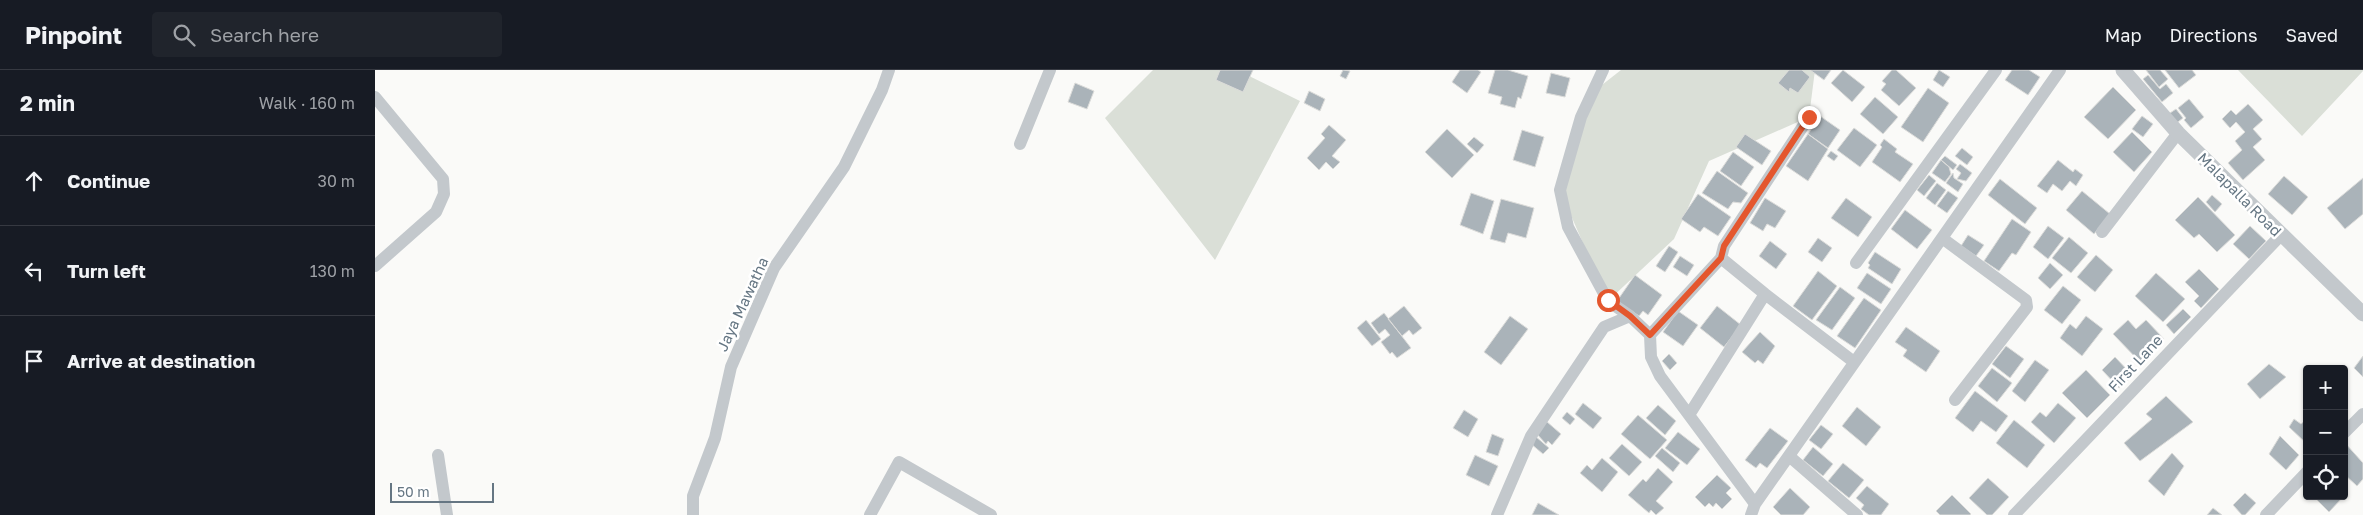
<!DOCTYPE html>
<html lang="en">
<head>
<meta charset="utf-8">
<style>
  body { margin:0; font-family:"Golos Text",sans-serif; background:#20242c; color:#f1f3f6 }
  .controls { position:absolute; right:15px; bottom:15px; display:grid; overflow:hidden; border-radius:5px; box-shadow:0 1px 4px #0004 }
  .controls button { width:45px; height:45px; display:grid; place-items:center; padding:0; border:0; border-bottom:1px solid #363941; background:#171b24; color:#f1f3f6; font:25px sans-serif }
  .scale { position:absolute; left:15px; bottom:12px; width:104px; box-sizing:border-box; padding-left:5px; border:2px solid #657683; border-top:0; font-size:14px; line-height:18px; white-space:nowrap; color:#657683; -webkit-text-stroke:4px #fff; paint-order:stroke }
  .stop { position:absolute; width:15px; height:15px; margin:-11px; border:4px solid #e4572e; border-radius:50%; background:#fff }
  .stop.end { background:#e4572e; border-color:#fff; box-shadow:0 1px 5px #0008 }
  .list { margin:0; padding:0; list-style:none }
  h2 { display:flex; justify-content:space-between; align-items:center; height:65px; margin:0; padding:0 20px; font-size:21px }
  h2 small { font-size:16px; font-weight:400; color:#9ea1a6 }
  .list li { display:grid; grid-template-columns:32px 1fr auto; gap:15px; align-items:center; box-sizing:border-box; height:90px; padding:0 20px; border-top:1px solid #363941 }
  .list b { display:block; font-size:19px; white-space:nowrap }
  .list em { font-size:16px; font-style:normal; color:#9ea1a6 }
  .icon { flex:none; width:28px; height:28px; fill:none; stroke:currentColor; stroke-width:2; stroke-linecap:round; stroke-linejoin:round }
  .map { position:relative; flex:none; width:1988px; height:445px; overflow:hidden }
  header { display:flex; align-items:center; gap:30px; box-sizing:border-box; height:70px; padding:0 25px; background:#171b24; border-bottom:1px solid #363941 }
  header strong { font-size:24px }
  nav { display:flex; gap:28px; margin-inline-start:auto; font-size:18px }
  .search { width:350px; height:45px; background:#20242c; display:flex; align-items:center; gap:12px; box-sizing:border-box; padding:0 18px; border-radius:5px; color:#9ea1a6; font-size:19px }
  main { display:flex }
  aside { flex:1; background:#171b24 }
  .map>svg:first-child { display:block }
  .green { fill:#dadfd7 }
  .building { fill:#aab3b9; stroke:#dcdcda }
  .lines { fill:none; stroke-linecap:round; stroke-linejoin:round }
  .minor { stroke:#c3c8cc; stroke-width:12 }
  .tertiary { stroke:#c3c8cc; stroke-width:15 }
  .route { stroke:#e4572e; stroke-width:6 }
  .labels { text-anchor:middle; dominant-baseline:central; stroke-width:5; stroke-linejoin:round; paint-order:stroke }
  .street-label { font-size:15px; fill:#657683; stroke:#fff }
</style>
</head>
<body>
<header>
<strong>Pinpoint</strong>
<div class="search"><svg class="icon" aria-label="search" viewBox="0 0 24 24"><circle cx="10" cy="10" r="6"/><path d="M15 15l6 6"/></svg>Search here</div>
<nav><a>Map</a><a>Directions</a><a>Saved</a></nav>
</header>
<main>
<aside>
<h2>2 min<small>Walk · 160 m</small></h2>
<ul class="list">
<li><svg class="icon" aria-label="ahead" viewBox="0 0 24 24"><path d="M12 20V5M6 11l6-6 6 6"/></svg><div><b>Continue</b></div><em>30 m</em></li>
<li><svg class="icon" aria-label="left" viewBox="0 0 24 24"><path d="M17 20v-9H6M10 6l-5 5 5 5"/></svg><div><b>Turn left</b></div><em>130 m</em></li>
<li><svg class="icon" aria-label="arrive" viewBox="0 0 24 24"><path d="M6 21V4h12l-3 4 3 4H6"/></svg><div><b>Arrive at destination</b></div></li>
</ul>
</aside>
<div class="map">
<svg width="1988" height="445" viewBox="0 0 1988 445">
  <rect width="100%" height="100%" fill="#fafaf8"/>
  <path class="green" d="M 778,0 L 862,0 L 925,31 L 840,190 L 730,48 Z
    M 1246,0 L 1440,0 L 1434,47 L 1334,91 L 1299,169 L 1233,231 L 1185,120 L 1218,22 Z
    M 1863,0 L 1988,0 L 1988,1 L 1927,66 Z"/>
  <path class="building" d="M 845,0 L 878,0 L 868,22 L 841,10 Z
    M 968,0 L 975,1 L 971,9 L 965,6 Z
    M 1085,0 L 1103,0 L 1106,2 L 1092,23 L 1077,12 Z
    M 1120,0 L 1133,0 L 1153,6 L 1146,29 L 1143,27 L 1140,38 L 1125,34 L 1127,27 L 1113,23 Z
    M 1414,0 L 1427,0 L 1435,7 L 1423,23 L 1415,18 L 1414,22 L 1403,13 Z
    M 1435,0 L 1456,0 L 1449,10 Z
    M 1468,0 L 1490,17 L 1477,32 L 1456,13 Z
    M 1517,0 L 1521,0 L 1541,18 L 1524,36 L 1506,20 L 1511,14 L 1507,11 Z
    M 1564,0 L 1575,7 L 1568,17 L 1558,10 Z
    M 1637,0 L 1654,0 L 1665,7 L 1653,25 L 1630,10 Z
    M 1771,0 L 1785,0 L 1793,9 L 1784,17 Z
    M 1790,0 L 1817,0 L 1821,5 L 1804,18 Z
    M 1176,3 L 1195,8 L 1190,27 L 1171,23 Z
    M 1773,5 L 1785,19 L 1791,14 L 1798,23 L 1787,32 L 1768,9 Z
    M 700,13 L 719,21 L 712,39 L 693,32 Z
    M 1738,17 L 1761,40 L 1733,69 L 1709,47 Z
    M 1553,18 L 1574,33 L 1548,72 L 1526,57 Z
    M 934,21 L 950,29 L 945,41 L 929,33 Z
    M 1500,27 L 1523,47 L 1508,64 L 1485,44 Z
    M 1814,29 L 1829,47 L 1816,58 L 1809,50 L 1811,48 L 1803,38 Z
    M 1873,34 L 1888,50 L 1878,59 L 1887,69 L 1878,77 L 1890,90 L 1868,110 L 1853,93 L 1867,80 L 1860,71 L 1870,62 L 1861,52 L 1855,58 L 1847,49 L 1856,40 L 1861,45 Z
    M 1801,39 L 1808,48 L 1799,55 L 1792,45 Z
    M 1445,46 L 1465,60 L 1453,78 L 1433,64 Z
    M 1767,46 L 1778,54 L 1768,67 L 1757,59 Z
    M 954,55 L 971,70 L 957,86 L 965,92 L 958,99 L 951,92 L 944,100 L 932,88 L 950,68 L 946,64 Z
    M 1479,58 L 1502,75 L 1485,97 L 1462,80 Z
    M 1072,59 L 1099,85 L 1077,108 L 1050,82 Z
    M 1147,60 L 1169,67 L 1160,97 L 1138,90 Z
    M 1757,62 L 1777,82 L 1759,102 L 1738,82 Z
    M 1370,64 L 1396,81 L 1387,95 L 1361,77 Z
    M 1433,64 L 1453,79 L 1433,111 L 1411,96 Z
    M 1099,67 L 1109,75 L 1102,83 L 1092,74 Z
    M 1509,69 L 1522,79 L 1520,82 L 1538,94 L 1525,112 L 1497,92 L 1507,77 L 1505,75 Z
    M 1587,78 L 1598,87 L 1592,95 L 1580,86 Z
    M 1456,81 L 1463,86 L 1459,91 L 1452,86 Z
    M 1358,82 L 1379,97 L 1366,116 L 1345,101 Z
    M 1570,86 L 1582,95 L 1578,100 L 1566,90 Z
    M 1566,90 L 1574,97 L 1576,104 L 1570,112 L 1557,103 Z
    M 1683,90 L 1698,102 L 1700,99 L 1708,105 L 1701,116 L 1695,111 L 1687,121 L 1678,114 L 1672,123 L 1662,116 Z
    M 1585,94 L 1597,103 L 1591,111 L 1582,109 L 1586,103 L 1581,99 Z
    M 1342,101 L 1373,123 L 1366,133 L 1358,132 L 1353,139 L 1327,123 Z
    M 1578,103 L 1579,108 L 1588,114 L 1583,122 L 1571,113 Z
    M 1554,105 L 1561,111 L 1549,126 L 1542,120 Z
    M 1909,106 L 1933,127 L 1917,145 L 1893,124 Z
    M 1988,108 L 1988,144 L 1970,159 L 1952,138 Z
    M 1625,109 L 1662,138 L 1650,154 L 1613,125 Z
    M 1562,113 L 1571,120 L 1560,135 L 1551,128 Z
    M 1573,121 L 1583,128 L 1572,143 L 1562,136 Z
    M 1707,121 L 1735,144 L 1719,164 L 1691,140 Z
    M 1096,123 L 1119,131 L 1108,164 L 1085,155 Z
    M 1323,124 L 1356,147 L 1343,166 L 1329,157 L 1325,162 L 1306,149 Z
    M 1837,125 L 1847,134 L 1840,142 L 1831,132 Z
    M 1823,127 L 1860,165 L 1842,182 L 1824,164 L 1819,168 L 1800,150 Z
    M 1390,128 L 1411,141 L 1400,158 L 1392,154 L 1388,161 L 1375,153 Z
    M 1471,128 L 1497,147 L 1483,167 L 1456,148 Z
    M 1126,129 L 1159,138 L 1151,168 L 1133,163 L 1130,173 L 1115,169 Z
    M 1530,140 L 1557,160 L 1542,179 L 1516,159 Z
    M 1637,149 L 1656,162 L 1641,185 L 1637,183 L 1624,201 L 1609,191 Z
    M 1673,156 L 1689,168 L 1673,189 L 1658,177 Z
    M 1875,156 L 1891,171 L 1874,189 L 1858,174 Z
    M 1593,165 L 1609,175 L 1601,186 L 1586,176 Z
    M 1694,167 L 1713,183 L 1696,203 L 1677,188 Z
    M 1443,168 L 1457,178 L 1447,192 L 1433,182 Z
    M 1395,171 L 1412,184 L 1401,199 L 1384,186 Z
    M 1294,176 L 1303,182 L 1290,202 L 1281,196 Z
    M 1500,182 L 1526,199 L 1517,214 L 1493,198 L 1495,195 L 1493,193 Z
    M 1721,185 L 1738,200 L 1720,222 L 1702,207 Z
    M 1305,186 L 1319,195 L 1312,206 L 1298,197 Z
    M 1675,193 L 1688,205 L 1675,219 L 1663,208 Z
    M 1824,199 L 1844,219 L 1826,238 L 1819,231 L 1824,226 L 1810,212 Z
    M 1443,201 L 1462,216 L 1437,250 L 1418,236 Z
    M 1492,203 L 1516,219 L 1506,234 L 1482,218 Z
    M 1781,203 L 1810,229 L 1788,252 L 1760,226 Z
    M 1260,205 L 1287,225 L 1273,245 L 1268,241 L 1264,246 L 1242,231 Z
    M 1688,216 L 1706,230 L 1687,254 L 1669,240 Z
    M 1465,217 L 1480,228 L 1457,260 L 1441,250 Z
    M 1489,228 L 1506,240 L 1480,278 L 1462,266 Z
    M 1029,236 L 1047,258 L 1038,265 L 1034,260 L 1027,266 L 1013,249 Z
    M 1342,236 L 1366,255 L 1349,277 L 1325,258 Z
    M 1808,239 L 1816,247 L 1799,264 L 1791,255 Z
    M 1303,241 L 1323,255 L 1308,276 L 1288,262 Z
    M 1009,243 L 1036,278 L 1022,288 L 1017,282 L 1015,284 L 1006,272 L 1015,265 L 1010,259 L 1004,264 L 996,253 Z
    M 1135,246 L 1153,259 L 1126,295 L 1109,282 Z
    M 1711,246 L 1728,259 L 1707,286 L 1685,268 L 1695,254 L 1701,259 Z
    M 991,250 L 1006,269 L 997,276 L 982,258 Z
    M 1753,250 L 1761,259 L 1771,250 L 1789,269 L 1765,292 L 1738,264 Z
    M 1531,257 L 1565,281 L 1551,302 L 1528,286 L 1532,280 L 1520,272 Z
    M 1385,262 L 1400,276 L 1388,294 L 1383,290 L 1380,293 L 1367,282 Z
    M 1631,276 L 1649,289 L 1635,308 L 1617,294 Z
    M 1294,284 L 1302,293 L 1295,300 L 1287,291 Z
    M 1988,286 L 1988,307 L 1979,298 Z
    M 1740,287 L 1758,306 L 1744,318 L 1727,300 Z
    M 1660,290 L 1674,300 L 1650,332 L 1637,321 Z
    M 1894,294 L 1911,307 L 1885,329 L 1872,314 Z
    M 1617,298 L 1637,313 L 1622,332 L 1603,316 Z
    M 1711,300 L 1735,325 L 1712,348 L 1687,323 Z
    M 1600,321 L 1633,346 L 1621,362 L 1606,351 L 1598,362 L 1580,348 Z
    M 1791,326 L 1818,352 L 1765,391 L 1749,373 L 1777,349 L 1771,344 Z
    M 1208,333 L 1227,348 L 1218,359 L 1200,344 Z
    M 1683,333 L 1701,348 L 1679,373 L 1656,352 L 1665,342 L 1671,347 Z
    M 1283,335 L 1301,351 L 1290,365 L 1271,348 Z
    M 1482,337 L 1506,357 L 1491,376 L 1467,356 Z
    M 1089,340 L 1103,349 L 1093,367 L 1078,358 Z
    M 1192,342 L 1200,349 L 1195,355 L 1187,348 Z
    M 1263,345 L 1292,370 L 1275,389 L 1246,364 Z
    M 1919,349 L 1926,354 L 1932,349 L 1932,374 L 1914,357 Z
    M 1639,350 L 1670,375 L 1652,398 L 1621,373 Z
    M 1171,351 L 1186,364 L 1177,375 L 1173,371 L 1171,374 L 1161,363 Z
    M 1446,355 L 1458,364 L 1446,379 L 1434,370 Z
    M 1395,358 L 1413,371 L 1392,398 L 1385,393 L 1381,398 L 1370,390 Z
    M 1303,362 L 1325,379 L 1312,395 L 1290,378 Z
    M 1117,364 L 1129,369 L 1123,386 L 1111,382 Z
    M 1160,366 L 1174,378 L 1168,384 L 1155,373 Z
    M 1905,366 L 1924,385 L 1911,400 L 1894,384 Z
    M 1970,373 L 1988,393 L 1988,409 L 1982,416 L 1969,404 Z
    M 1247,374 L 1267,392 L 1254,406 L 1234,388 Z
    M 1438,377 L 1458,394 L 1448,406 L 1428,390 Z
    M 1287,378 L 1305,393 L 1298,402 L 1280,386 Z
    M 1797,383 L 1809,396 L 1789,426 L 1773,411 Z
    M 1100,385 L 1123,396 L 1114,416 L 1091,405 Z
    M 1227,388 L 1243,402 L 1227,422 L 1205,403 L 1212,395 L 1217,400 Z
    M 1468,393 L 1489,410 L 1474,428 L 1453,411 Z
    M 1283,398 L 1298,412 L 1281,431 L 1289,438 L 1281,445 L 1276,440 L 1274,443 L 1253,425 L 1268,409 L 1271,412 Z
    M 1342,405 L 1356,418 L 1351,423 L 1357,429 L 1347,439 L 1341,433 L 1338,437 L 1334,433 L 1330,437 L 1320,427 Z
    M 1613,408 L 1634,427 L 1617,445 L 1612,445 L 1594,428 Z
    M 1492,416 L 1514,434 L 1506,445 L 1494,445 L 1486,439 L 1489,435 L 1481,428 Z
    M 1415,418 L 1435,437 L 1428,445 L 1406,445 L 1398,437 Z
    M 1870,423 L 1881,433 L 1870,445 L 1867,445 L 1858,435 Z
    M 1577,425 L 1596,444 L 1595,445 L 1565,445 L 1561,441 Z
    M 1938,426 L 1968,426 L 1968,427 L 1954,442 Z
    M 1163,433 L 1184,445 L 1157,445 Z
    M 1838,438 L 1847,445 L 1832,445 Z"/>
  <g class="lines">
    <path class="minor" d="M 1228,0 L 1206,47 L 1185,120 L 1193,157 L 1233,231 L 1255,246 L 1275,265
      M 0,27 L 68,109 L 69,124 L 61,142 L 0,196
      M 1434,47 L 1349,176 L 1346,188 L 1390,224 L 1479,292
      M 645,74 L 675,0
      M 1727,162 L 1803,63
      M 1567,168 L 1651,230 L 1652,237 L 1580,330
      M 1346,188 L 1275,265 L 1276,287 L 1285,306 L 1380,434
      M 1481,193 L 1621,0
      M 1314,345 L 1390,224
      M 1969,363 L 1988,344
      M 63,385 L 72,445
      M 1414,386 L 1482,445
      M 318,445 L 318,426 L 340,368 L 356,297 L 399,198 L 469,97 L 507,20 L 514,0
      M 495,445 L 524,392 L 616,445
      M 1122,445 L 1156,366 L 1229,257 L 1255,246
      M 1376,445 L 1380,434 L 1685,0
      M 1639,445 L 1906,165
      M 1891,445 L 1932,402"/>
    <path class="tertiary" d="M 1748,0 L 1803,63 L 1988,244"/>
  </g>
  <g class="lines">
    <path class="route" d="M 1233,230 L 1255,246 L 1275,265 L 1346,188 L 1349,176 L 1434,47"/>
  </g>
  <g class="labels">
    <g class="street-label">
      <text transform="translate(1865 124) rotate(45)">Malapalla Road</text>
      <text transform="translate(367 234) rotate(-65)">Jaya Mawatha</text>
      <text transform="translate(1760 293) rotate(-47)">First Lane</text>
    </g>
  </g>
</svg>
<div class="controls">
<button>+</button>
<button>−</button>
<button><svg class="icon" aria-label="locate" viewBox="0 0 24 24"><circle cx="12" cy="12" r="6"/><path d="M12 2v4M12 18v4M2 12h4M18 12h4"/></svg></button>
</div>
<div class="scale">50 m</div>
<div class="stop" style="left:1233px;top:230px"></div>
<div class="stop end" style="left:1434px;top:47px"></div>
</div>
</main>
</body>
</html>
